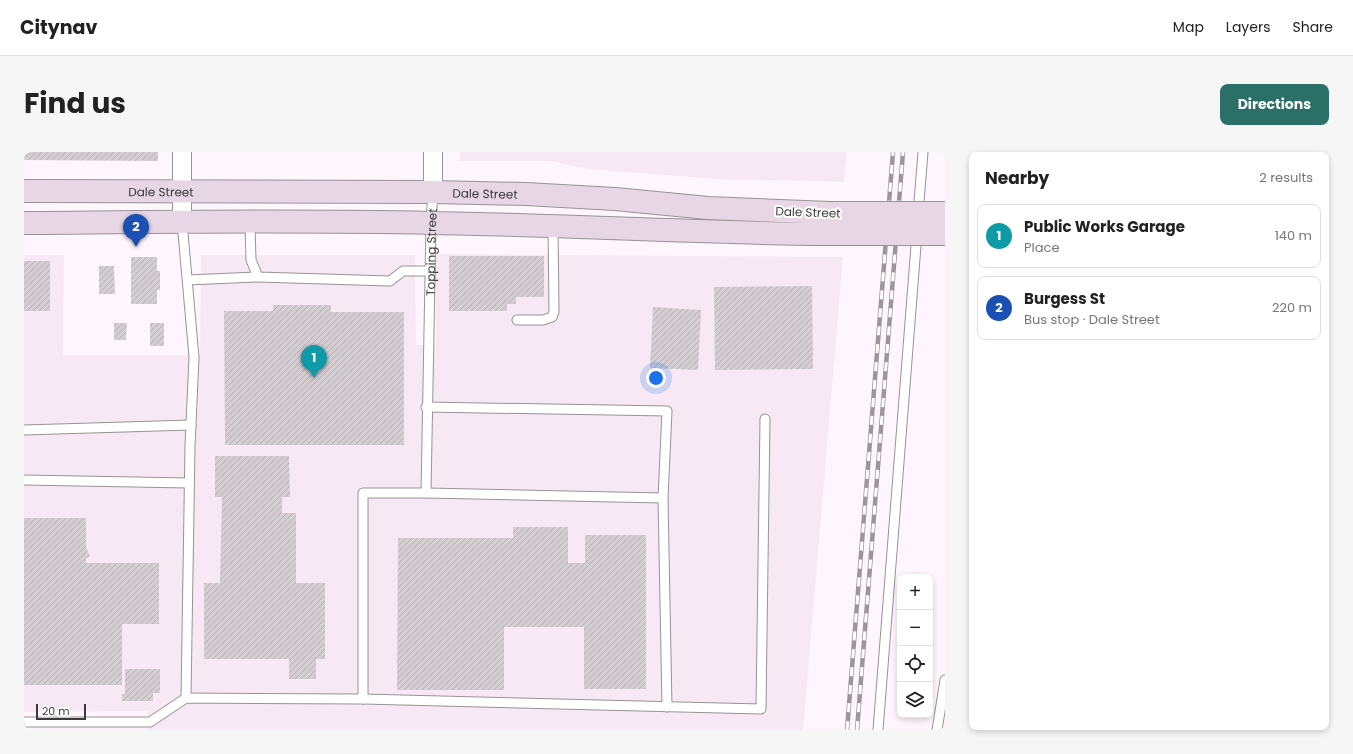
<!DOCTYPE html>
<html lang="en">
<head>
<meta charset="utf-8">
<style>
  body { margin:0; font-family:Poppins,sans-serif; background:#f6f6f6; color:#222 }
  .controls { position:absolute; right:12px; bottom:12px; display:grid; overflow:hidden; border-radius:8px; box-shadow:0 2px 6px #0003 }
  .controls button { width:36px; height:36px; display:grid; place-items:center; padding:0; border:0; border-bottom:1px solid #e0e0e0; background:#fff; color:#222; font:20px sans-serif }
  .scale { position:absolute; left:12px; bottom:10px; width:50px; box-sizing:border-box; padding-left:4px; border:2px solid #3c393c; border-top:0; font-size:11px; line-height:14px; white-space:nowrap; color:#3c393c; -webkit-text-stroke:3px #fff; paint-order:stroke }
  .you { position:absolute; left:632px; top:226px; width:14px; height:14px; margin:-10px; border:3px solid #fff; border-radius:50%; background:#1a73e8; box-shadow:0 0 0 6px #1a73e833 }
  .badge { display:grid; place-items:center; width:26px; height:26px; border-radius:50%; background:#2a7067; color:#fff; font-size:13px; font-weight:700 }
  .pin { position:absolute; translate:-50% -33px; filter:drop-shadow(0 1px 2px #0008) }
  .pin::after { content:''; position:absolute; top:21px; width:14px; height:12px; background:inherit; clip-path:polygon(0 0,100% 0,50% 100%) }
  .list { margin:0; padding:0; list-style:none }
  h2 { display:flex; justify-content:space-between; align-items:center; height:52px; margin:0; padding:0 16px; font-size:17px }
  h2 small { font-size:13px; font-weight:400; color:#767676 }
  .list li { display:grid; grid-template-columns:26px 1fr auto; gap:12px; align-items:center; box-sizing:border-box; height:64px; margin:0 8px 8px; padding:0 8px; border:1px solid #e0e0e0; border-radius:8px }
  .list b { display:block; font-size:15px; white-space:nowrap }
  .list p { margin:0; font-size:13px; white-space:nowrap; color:#767676 }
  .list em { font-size:13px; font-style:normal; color:#767676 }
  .icon { flex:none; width:22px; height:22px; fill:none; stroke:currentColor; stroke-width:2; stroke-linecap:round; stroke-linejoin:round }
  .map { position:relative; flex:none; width:921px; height:578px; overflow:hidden; border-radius:8px }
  header { display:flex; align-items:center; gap:24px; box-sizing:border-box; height:56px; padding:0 20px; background:#fff; border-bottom:1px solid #e0e0e0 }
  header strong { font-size:19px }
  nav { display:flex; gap:22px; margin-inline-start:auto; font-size:14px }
  .intro { display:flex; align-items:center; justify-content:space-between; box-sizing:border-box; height:96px; padding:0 24px }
  h1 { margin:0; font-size:28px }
  .button { padding:10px 18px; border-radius:8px; background:#2a7067; color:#fff; font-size:14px; font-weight:700 }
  main { display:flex; gap:24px; padding:0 24px }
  aside { flex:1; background:#fff; border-radius:8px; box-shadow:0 2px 6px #0003 }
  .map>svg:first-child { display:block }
  .built { fill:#f7e9f4 }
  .building { fill:url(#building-hatch) }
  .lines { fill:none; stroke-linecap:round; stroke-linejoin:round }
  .lane-casing { stroke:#999297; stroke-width:11 }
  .street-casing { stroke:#999297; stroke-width:20 }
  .secondary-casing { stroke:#999297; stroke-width:24 }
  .lane { stroke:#fff; stroke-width:9 }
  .street { stroke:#fff; stroke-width:18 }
  .secondary { stroke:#e7d7e4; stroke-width:22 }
  .rail-casing { stroke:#9c969b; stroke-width:4.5 }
  .rail { stroke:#fff; stroke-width:3; stroke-dasharray:9; stroke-linecap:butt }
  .secondary-bridge-casing { stroke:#999297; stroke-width:24; stroke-linecap:butt }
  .secondary-bridge { stroke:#e7d7e4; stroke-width:22 }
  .labels { text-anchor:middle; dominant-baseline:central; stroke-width:4; stroke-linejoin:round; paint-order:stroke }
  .street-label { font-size:12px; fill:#3c393c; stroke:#fff }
</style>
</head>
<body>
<header>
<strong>Citynav</strong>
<nav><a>Map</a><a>Layers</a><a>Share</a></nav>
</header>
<div class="intro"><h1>Find us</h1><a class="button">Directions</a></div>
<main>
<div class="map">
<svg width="921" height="578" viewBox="0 0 921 578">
  <defs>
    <pattern id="building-hatch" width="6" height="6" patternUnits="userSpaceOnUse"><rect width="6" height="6" fill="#d4cdd2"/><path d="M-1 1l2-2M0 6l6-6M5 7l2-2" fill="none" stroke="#b7b1b5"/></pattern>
  </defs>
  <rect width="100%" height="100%" fill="#fef6fc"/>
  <path class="built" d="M 436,0 L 823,0 L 820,30 L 694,27 L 563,17 L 527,9 L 436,9 Z
    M 412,102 L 819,105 L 779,578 L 124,578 L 123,559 L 0,560 L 0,103 L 40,103 L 39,203 L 176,203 L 177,103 L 391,103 L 392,193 L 412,193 Z"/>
  <path class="building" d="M 0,0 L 134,0 L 134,9 L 0,8 Z
    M 425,104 L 520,104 L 520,145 L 492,145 L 492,152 L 483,152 L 483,159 L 425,159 Z
    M 107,105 L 133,105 L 133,119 L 136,119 L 136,138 L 133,138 L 133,152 L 107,152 Z
    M 0,109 L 26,109 L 26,159 L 0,159 Z
    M 75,114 L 90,114 L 91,142 L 75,142 Z
    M 788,134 L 789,217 L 691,218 L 690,135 Z
    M 249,153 L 307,153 L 307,160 L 380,160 L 380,293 L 201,293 L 200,159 L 249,159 Z
    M 629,155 L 677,158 L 674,218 L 626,216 Z
    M 90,171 L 103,171 L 102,188 L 90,188 Z
    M 126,171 L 140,171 L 140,194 L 126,194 Z
    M 191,304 L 265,304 L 266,345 L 258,345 L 258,361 L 272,361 L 272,431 L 301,431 L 301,507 L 292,507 L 292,527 L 265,527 L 265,507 L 180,507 L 180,431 L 196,431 L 198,345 L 191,345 Z
    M 0,366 L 62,366 L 62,395 L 66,405 L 62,406 L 62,411 L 135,411 L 135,472 L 98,472 L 98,533 L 0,533 Z
    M 489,375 L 544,375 L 544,411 L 561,411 L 561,383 L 622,383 L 622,537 L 560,537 L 560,475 L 480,475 L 480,538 L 373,538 L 374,386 L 489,386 Z
    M 101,517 L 136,517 L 136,541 L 129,541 L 129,549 L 98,549 L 98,542 L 101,542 Z"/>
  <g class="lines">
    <defs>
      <g id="lane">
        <path d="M 894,62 L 899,0"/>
        <path d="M 158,70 L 170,205 L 166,294 L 162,546"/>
        <path d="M 226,71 L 227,108 L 234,125 L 366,129 L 379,119 L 406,119"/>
        <path d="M 164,128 L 234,125"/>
        <path d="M 493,168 L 519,168 L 528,165 L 530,160 L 529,74"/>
        <path d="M 0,278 L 167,273"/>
        <path d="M 0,328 L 165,331"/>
        <path d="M 402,341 L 639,346 L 643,259 L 402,255"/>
        <path d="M 639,346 L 643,555"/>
        <path id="s1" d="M 339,547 L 339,341 L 402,341 L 407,71 L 409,40"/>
        <path d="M 0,570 L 126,570 L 162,546 L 339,547 L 737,557 L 741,267"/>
        <path d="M 854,578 L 893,81"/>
        <path d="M 913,578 L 921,528"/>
      </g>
      <path id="street" d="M 409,0 L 409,40
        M 158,70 L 158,0"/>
      <g id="secondary">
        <path id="s2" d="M 0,39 L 409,40 L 502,42 L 591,47 L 684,56 L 806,61"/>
        <path d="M 0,71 C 136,70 272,68 408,71 C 541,73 672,81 804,82"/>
      </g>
    </defs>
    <use href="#lane" class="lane-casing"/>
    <use href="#street" class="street-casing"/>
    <use href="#secondary" class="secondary-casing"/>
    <use href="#lane" class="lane"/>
    <use href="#street" class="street"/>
    <use href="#secondary" class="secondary"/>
    <defs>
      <path id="rail" d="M 823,578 L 869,0
        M 833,578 L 879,0"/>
    </defs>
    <use href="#rail" class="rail-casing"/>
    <use href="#rail" class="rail"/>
    <defs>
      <path id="secondary-bridge" d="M 806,61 L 921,61
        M 804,82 L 921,82"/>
    </defs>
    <use href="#secondary-bridge" class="secondary-bridge-casing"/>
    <use href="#secondary-bridge" class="secondary-bridge"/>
  </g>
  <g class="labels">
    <g class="street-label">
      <text stroke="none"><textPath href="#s2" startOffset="137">Dale Street</textPath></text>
      <text stroke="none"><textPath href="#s2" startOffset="461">Dale Street</textPath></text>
      <text transform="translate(784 60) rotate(2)">Dale Street</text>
      <text stroke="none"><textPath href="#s1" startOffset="510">Topping Street</textPath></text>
    </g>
  </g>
</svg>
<div class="controls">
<button>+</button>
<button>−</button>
<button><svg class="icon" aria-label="locate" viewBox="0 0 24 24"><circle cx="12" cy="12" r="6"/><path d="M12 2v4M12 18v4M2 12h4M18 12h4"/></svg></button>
<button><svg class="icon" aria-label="layers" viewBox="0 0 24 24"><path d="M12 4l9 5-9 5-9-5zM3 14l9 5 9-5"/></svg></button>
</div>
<div class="scale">20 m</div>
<div class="you"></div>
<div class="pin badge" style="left:290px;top:226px;background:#0f9aa8">1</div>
<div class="pin badge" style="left:112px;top:95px;background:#1a4fb4">2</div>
</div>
<aside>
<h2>Nearby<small>2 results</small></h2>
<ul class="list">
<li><span class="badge" style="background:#0f9aa8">1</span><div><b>Public Works Garage</b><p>Place</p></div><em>140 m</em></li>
<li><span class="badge" style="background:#1a4fb4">2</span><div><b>Burgess St</b><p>Bus stop · Dale Street</p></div><em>220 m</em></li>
</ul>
</aside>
</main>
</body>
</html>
